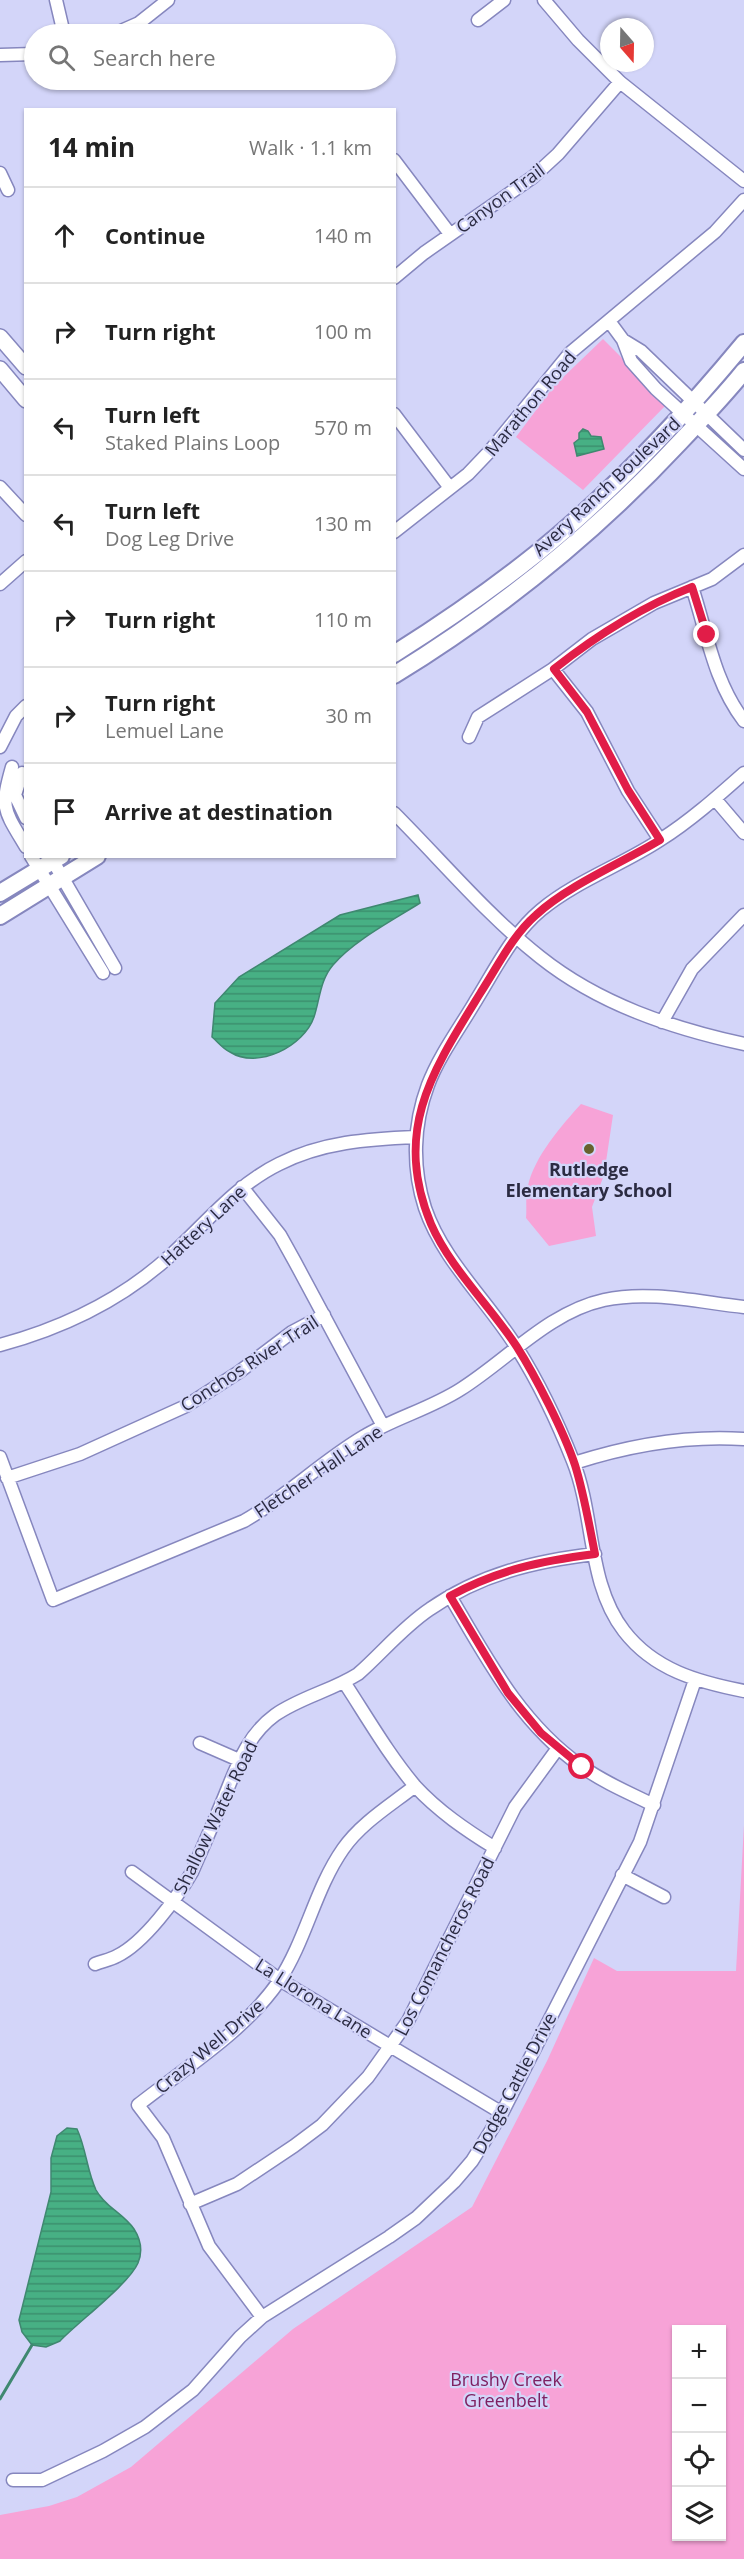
<!DOCTYPE html>
<html lang="en">
<head>
<meta charset="utf-8">
<style>
  body { margin:0; font-family:"Open Sans",sans-serif; background:#f6f6f6; color:#222 }
  .controls { position:absolute; right:18px; bottom:18px; display:grid; overflow:hidden; border-radius:0px; box-shadow:0 2px 4px #0004 }
  .controls button { width:54px; height:54px; display:grid; place-items:center; padding:0; border:0; border-bottom:2px solid #e0e0e0; background:#fff; color:#222; font:30px sans-serif }
  .compass { position:absolute; left:600px; top:18px; width:54px; height:54px; border-radius:50%; background:#fff; box-shadow:0 2px 4px #0004; rotate:160deg }
  .stop { position:absolute; width:18px; height:18px; margin:-14px; border:4px solid #e11d48; border-radius:50%; background:#fff }
  .stop.end { background:#e11d48; border-color:#fff; box-shadow:0 2px 6px #0008 }
  .list { margin:0; padding:0; list-style:none }
  h2 { display:flex; justify-content:space-between; align-items:center; height:78px; margin:0; padding:0 24px; font-size:26px }
  h2 small { font-size:20px; font-weight:400; color:#767676 }
  .list li { display:grid; grid-template-columns:39px 1fr auto; gap:18px; align-items:center; box-sizing:border-box; height:96px; padding:0 24px; border-top:2px solid #e0e0e0 }
  .list b { display:block; font-size:22px; white-space:nowrap }
  .list p { margin:0; font-size:20px; white-space:nowrap; color:#767676 }
  .list em { font-size:20px; font-style:normal; color:#767676 }
  .icon { flex:none; width:33px; height:33px; fill:none; stroke:currentColor; stroke-width:2; stroke-linecap:round; stroke-linejoin:round }
  .map { position:relative; flex:none; width:744px; height:2559px; overflow:hidden }
  .search { position:absolute; background:#fff; box-shadow:0 2px 4px #0004; left:24px; top:24px; width:372px; height:66px; display:flex; align-items:center; gap:15px; box-sizing:border-box; padding:0 21px; border-radius:33px; color:#767676; font-size:22px }
  .panel { position:absolute; background:#fff; box-shadow:0 2px 4px #0004; left:24px; top:108px; width:372px; height:750px; border-radius:0px }
  .map>svg:first-child { display:block }
  .park { fill:#f7a3d7; fill-rule:evenodd }
  .water { fill:url(#water-rules); stroke:#3f8870; stroke-width:1.5 }
  .lines { fill:none; stroke-linecap:round; stroke-linejoin:round }
  .stream { stroke:#3f8870; stroke-width:3 }
  .minor-casing { stroke:#8687be; stroke-width:15 }
  .tertiary-casing { stroke:#8687be; stroke-width:18 }
  .secondary-casing { stroke:#8687be; stroke-width:20 }
  .minor { stroke:#fff; stroke-width:12 }
  .tertiary { stroke:#fff; stroke-width:15 }
  .secondary { stroke:#fff; stroke-width:16 }
  .route { stroke:#e11d48; stroke-width:8 }
  .poi-dot { fill:#67612d; stroke:#d3d5f9; stroke-width:2 }
  .labels { text-anchor:middle; dominant-baseline:central; stroke-width:4.5; stroke-linejoin:round; paint-order:stroke }
  .street-label { font-size:18px; fill:#2b2b42; stroke:#d3d5f9 }
  .poi-label { font-size:18px; font-weight:bold; fill:#2b2b42; stroke:#d3d5f9 }
  .park-label { font-size:18px; fill:#7f2062; stroke:#d3d5f9 }
</style>
</head>
<body>
<div class="map">
<svg width="744" height="2559" viewBox="0 0 744 2559">
  <defs>
    <pattern id="water-rules" width="6" height="5" patternUnits="userSpaceOnUse" patternTransform="scale(1.5)"><rect width="6" height="5" fill="#47b084"/><path d="M0 2.5h6" fill="none" stroke="#3b8f6e"/></pattern>
  </defs>
  <rect width="100%" height="100%" fill="#d3d5f9"/>
  <path class="park" d="M 603,339 L 620,356 L 643,384 L 666,405 L 583,490 L 516,437 L 554,386 Z
    M 581,1104 L 613,1115 L 604,1175 L 592,1207 L 596,1236 L 549,1246 L 526,1218 C 527,1208 525,1196 528,1186 C 534,1157 562,1125 581,1104 Z
    M 744,1825 L 744,2559 L 0,2559 L 0,2515 L 49,2506 L 77,2497 L 131,2467 L 293,2329 L 472,2207 L 547,2061 L 594,1958 L 617,1971 L 736,1971 ZM 676,2330 L 722,2330 L 722,2536 L 676,2536 Z"/>
  <path class="water" d="M 583,429 L 588,431 L 591,436 L 601,437 L 604,449 L 577,456 L 574,443 L 579,439 L 579,433 Z
    M 418,895 L 420,903 C 393,920 353,941 333,965 C 320,980 320,999 314,1017 C 304,1046 258,1070 230,1052 C 223,1049 218,1042 212,1037 L 215,1003 L 239,977 L 340,915 Z
    M 67,2128 L 77,2129 C 86,2148 87,2171 96,2190 C 105,2207 123,2213 134,2229 C 141,2240 143,2251 138,2263 C 129,2284 78,2322 60,2341 L 46,2347 L 32,2345 L 22,2332 L 19,2320 L 51,2192 L 51,2158 L 57,2136 Z"/>
  <g class="lines">
    <path class="stream" d="M 0,2399 L 32,2345"/>
    <defs>
      <path id="minor" d="M 56,0 L 64,34
        M 544,0 L 578,40 L 620,82 L 744,181
        M 478,20 L 504,0
        M 114,34 L 139,23 L 168,0
        M 0,55 L 34,54
        M 394,160 L 450,234
        M 0,173 L 8,190
        M 394,278 L 424,253 L 533,177 L 558,154 L 620,82
        M 609,321 L 623,340 L 631,361 L 656,389 L 744,469
        M 623,340 L 641,351 L 744,450
        M 394,414 L 450,488
        M 0,487 L 26,515
        M 394,532 L 468,474 L 489,452 L 570,353 L 715,232 L 744,200
        M 0,584 L 26,561
        M 692,587 C 707,633 714,682 744,721
        M 553,669 L 587,712 L 628,791 L 660,840
        M 469,737 L 478,717 L 553,669 L 592,639 L 654,603 L 712,579 L 744,555
        M 0,747 L 16,716 L 26,706
        M 12,767 C 0,809 4,810 26,847
        M 22,773 L 15,795 L 26,818
        M 744,773 C 717,797 690,821 660,840 C 622,865 576,881 541,910 C 512,934 495,970 475,1002 C 459,1029 439,1056 428,1085 C 413,1125 412,1168 425,1208 C 443,1261 488,1301 517,1348 C 539,1383 558,1423 573,1461 C 595,1516 587,1583 624,1631 C 654,1670 698,1682 744,1691
        M 715,799 L 744,833
        M 394,813 C 442,861 487,915 540,957 C 599,1004 671,1028 744,1044
        M 31,856 L 103,973
        M 50,856 L 115,968
        M 662,1022 L 692,969 L 744,915
        M 242,1187 L 280,1235 L 295,1262 L 383,1426
        M 0,1345 C 63,1328 123,1299 171,1255 C 206,1223 236,1185 279,1164 C 322,1142 368,1139 416,1137
        M 0,1457 L 53,1600 L 244,1521 C 286,1497 321,1462 363,1437 C 394,1418 430,1409 461,1389 C 507,1360 549,1312 604,1300 C 649,1290 698,1302 744,1307
        M 574,1463 C 630,1445 685,1435 744,1439
        M 7,1478 L 80,1454 L 186,1406 L 239,1372 L 292,1332 L 324,1315
        M 450,1596 C 487,1659 520,1723 581,1766 C 603,1782 629,1793 654,1805
        M 344,1682 C 367,1717 388,1754 415,1786 C 438,1811 466,1830 495,1848
        M 200,1743 L 239,1760
        M 132,1872 L 280,1980 L 502,2113
        M 622,1875 L 664,1897
        M 95,1964 C 102,1961 110,1960 117,1956 C 144,1943 177,1898 192,1872 C 202,1849 213,1824 223,1800 C 236,1769 246,1736 275,1715 C 301,1697 331,1691 358,1674 C 382,1653 403,1627 430,1609 C 480,1574 535,1561 595,1554
        M 190,2204 L 237,2184 L 294,2146 L 322,2125 L 368,2077 L 408,2021 L 515,1807 L 558,1748
        M 262,2317 L 209,2246 L 163,2138 L 138,2105 C 185,2068 246,2030 279,1981 C 306,1940 315,1889 343,1849 C 361,1823 391,1805 415,1786
        M 13,2480 L 42,2480 L 103,2451 L 145,2427 L 193,2390 L 240,2337 L 262,2317 L 389,2237 L 416,2218 L 454,2182 L 472,2161 L 502,2113 L 640,1842 L 695,1680"/>
      <path id="tertiary" d="M 0,337 L 26,367
        M 0,369 L 26,400"/>
      <path id="secondary" d="M 394,654 C 443,623 491,590 536,554 C 613,492 681,419 744,343
        M 394,675 C 500,610 595,533 680,442 C 702,419 724,396 744,371
        M 0,893 L 61,856
        M 0,916 L 97,856"/>
    </defs>
    <use href="#minor" class="minor-casing"/>
    <use href="#tertiary" class="tertiary-casing"/>
    <use href="#secondary" class="secondary-casing"/>
    <use href="#minor" class="minor"/>
    <use href="#tertiary" class="tertiary"/>
    <use href="#secondary" class="secondary"/>
  </g>
  <g class="lines">
    <path class="route" d="M 582,1767 L 541,1733 L 508,1693 L 450,1596 C 498,1570 540,1561 595,1554 C 589,1524 584,1494 575,1465 C 564,1432 536,1377 517,1347 C 491,1307 450,1268 431,1224 C 392,1130 433,1070 481,992 C 498,966 512,936 536,915 C 567,886 623,862 660,840 L 628,790 L 587,712 L 554,669 C 597,635 641,607 692,587 L 707,635"/>
  </g>
  <circle class="poi-dot" cx="589" cy="1149" r="6"/>
  <g class="labels">
    <g class="street-label">
      <text transform="translate(500 198) rotate(-36)">Canyon Trail</text>
      <text transform="translate(530 403) rotate(-50)">Marathon Road</text>
      <text transform="translate(606 486) rotate(-43)">Avery Ranch Boulevard</text>
      <text transform="translate(203 1225) rotate(-43)">Hattery Lane</text>
      <text transform="translate(249 1363) rotate(-33)">Conchos River Trail</text>
      <text transform="translate(318 1471) rotate(-34)">Fletcher Hall Lane</text>
      <text transform="translate(215 1817) rotate(-64)">Shallow Water Road</text>
      <text transform="translate(444 1946) rotate(-63)">Los Comancheros Road</text>
      <text transform="translate(314 1998) rotate(32)">La Llorona Lane</text>
      <text transform="translate(209 2046) rotate(-40)">Crazy Well Drive</text>
      <text transform="translate(514 2083) rotate(-62)">Dodge Cattle Drive</text>
    </g>
    <g class="poi-label">
      <text x="589" y="1169">Rutledge<tspan x="589" dy="21">Elementary School</tspan></text>
    </g>
    <g class="park-label">
      <text x="506" y="2379">Brushy Creek<tspan x="506" dy="21">Greenbelt</tspan></text>
    </g>
  </g>
</svg>
<div class="controls">
<button>+</button>
<button>−</button>
<button><svg class="icon" aria-label="locate" viewBox="0 0 24 24"><circle cx="12" cy="12" r="6"/><path d="M12 2v4M12 18v4M2 12h4M18 12h4"/></svg></button>
<button><svg class="icon" aria-label="layers" viewBox="0 0 24 24"><path d="M12 4l9 5-9 5-9-5zM3 14l9 5 9-5"/></svg></button>
</div>
<svg class="compass" viewBox="-18 -18 36 36"><path d="M0-13l5 13h-10z" fill="#e53935"/><path d="M0 13l5-13h-10z" fill="#767676"/></svg>
<div class="stop" style="left:582px;top:1767px"></div>
<div class="stop end" style="left:707px;top:635px"></div>
<div class="search"><svg class="icon" aria-label="search" viewBox="0 0 24 24"><circle cx="10" cy="10" r="6"/><path d="M15 15l6 6"/></svg>Search here</div>
<section class="panel">
<h2>14 min<small>Walk · 1.1 km</small></h2>
<ul class="list">
<li><svg class="icon" aria-label="ahead" viewBox="0 0 24 24"><path d="M12 20V5M6 11l6-6 6 6"/></svg><div><b>Continue</b></div><em>140 m</em></li>
<li><svg class="icon" aria-label="right" viewBox="0 0 24 24"><path d="M7 20v-9h11M14 6l5 5-5 5"/></svg><div><b>Turn right</b></div><em>100 m</em></li>
<li><svg class="icon" aria-label="left" viewBox="0 0 24 24"><path d="M17 20v-9H6M10 6l-5 5 5 5"/></svg><div><b>Turn left</b><p>Staked Plains Loop</p></div><em>570 m</em></li>
<li><svg class="icon" aria-label="left" viewBox="0 0 24 24"><path d="M17 20v-9H6M10 6l-5 5 5 5"/></svg><div><b>Turn left</b><p>Dog Leg Drive</p></div><em>130 m</em></li>
<li><svg class="icon" aria-label="right" viewBox="0 0 24 24"><path d="M7 20v-9h11M14 6l5 5-5 5"/></svg><div><b>Turn right</b></div><em>110 m</em></li>
<li><svg class="icon" aria-label="right" viewBox="0 0 24 24"><path d="M7 20v-9h11M14 6l5 5-5 5"/></svg><div><b>Turn right</b><p>Lemuel Lane</p></div><em>30 m</em></li>
<li><svg class="icon" aria-label="arrive" viewBox="0 0 24 24"><path d="M6 21V4h12l-3 4 3 4H6"/></svg><div><b>Arrive at destination</b></div></li>
</ul>
</section>
</div>
</body>
</html>
